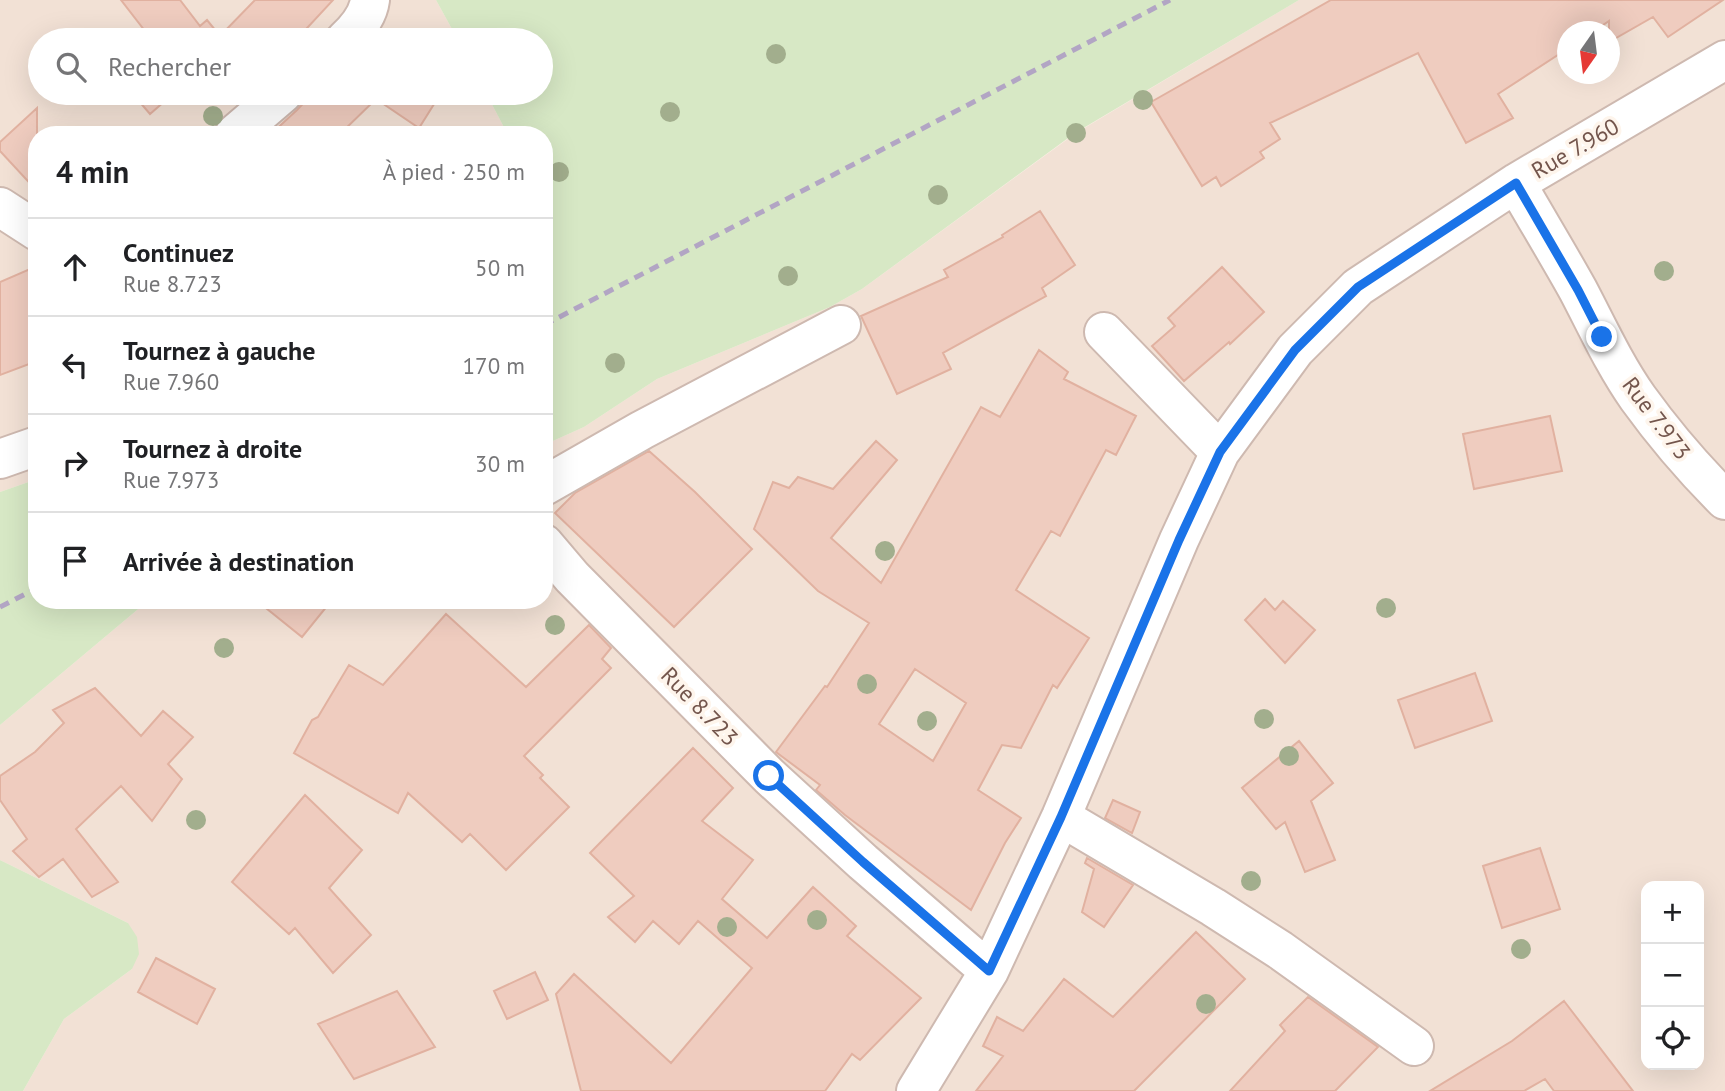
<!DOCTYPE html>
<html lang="fr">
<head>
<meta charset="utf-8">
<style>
  body { margin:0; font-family:"PT Sans",sans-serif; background:#f6f6f6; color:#202124 }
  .controls { position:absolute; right:21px; bottom:21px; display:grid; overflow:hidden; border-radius:14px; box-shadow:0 7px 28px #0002 }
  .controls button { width:63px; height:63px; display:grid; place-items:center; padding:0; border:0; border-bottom:2px solid #e0e0e0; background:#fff; color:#202124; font:35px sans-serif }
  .compass { position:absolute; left:1557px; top:21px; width:63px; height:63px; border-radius:50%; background:#fff; box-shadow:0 7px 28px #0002; rotate:194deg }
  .stop { position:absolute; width:21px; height:21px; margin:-16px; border:5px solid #1a73e8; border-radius:50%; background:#fff }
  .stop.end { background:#1a73e8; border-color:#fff; box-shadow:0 2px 7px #0008 }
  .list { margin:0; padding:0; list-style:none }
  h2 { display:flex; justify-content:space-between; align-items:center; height:91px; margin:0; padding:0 28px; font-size:30px }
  h2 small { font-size:23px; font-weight:400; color:#757577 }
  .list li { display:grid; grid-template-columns:46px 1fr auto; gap:21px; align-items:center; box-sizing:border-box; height:98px; padding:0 28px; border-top:2px solid #e0e0e0 }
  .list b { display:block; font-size:26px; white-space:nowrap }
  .list p { margin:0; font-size:23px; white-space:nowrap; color:#757577 }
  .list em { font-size:23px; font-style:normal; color:#757577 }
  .icon { flex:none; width:38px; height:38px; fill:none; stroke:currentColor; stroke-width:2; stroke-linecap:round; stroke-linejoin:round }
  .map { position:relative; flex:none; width:1725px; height:1091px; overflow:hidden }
  .search { position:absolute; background:#fff; box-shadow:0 7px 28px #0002; left:28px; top:28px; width:525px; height:77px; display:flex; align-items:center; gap:18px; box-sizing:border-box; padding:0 24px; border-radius:38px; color:#757577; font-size:26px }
  .panel { position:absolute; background:#fff; box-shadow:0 7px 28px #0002; left:28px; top:126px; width:525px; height:483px; border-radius:28px }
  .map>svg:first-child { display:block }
  .residential { fill:#f2e1d5; fill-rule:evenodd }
  .green { fill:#d7e8c5 }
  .building { fill:#efccbf; stroke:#e1b1a0; stroke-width:2; fill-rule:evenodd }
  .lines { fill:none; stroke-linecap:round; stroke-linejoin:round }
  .minor-casing { stroke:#ceb9b0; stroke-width:42 }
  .minor { stroke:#fff; stroke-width:38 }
  .rail { stroke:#b2a5c4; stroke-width:5; stroke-dasharray:10 7; stroke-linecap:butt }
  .tree { fill:#a2ae8d }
  .route { stroke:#1a73e8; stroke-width:9 }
  .labels { text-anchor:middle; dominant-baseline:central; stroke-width:7; stroke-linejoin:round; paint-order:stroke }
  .street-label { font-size:23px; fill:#73554c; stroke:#fef5ec }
</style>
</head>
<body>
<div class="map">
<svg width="1725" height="1091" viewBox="0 0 1725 1091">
  <rect width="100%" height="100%" fill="#fbf0e6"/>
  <path class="residential" d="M 0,0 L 436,0 L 458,40 L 40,40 L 40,93 L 486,93 L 508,135 L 37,135 L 37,479 L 0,492 Z
    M 1299,0 L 1725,0 L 1725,1091 L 23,1091 L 64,1019 L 132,969 L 128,923 L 0,860 L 0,725 L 149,600 L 544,600 L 544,445 L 584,427 L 657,379 L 830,307 L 862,289 L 1076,133 ZM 1568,32 L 1610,32 L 1610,74 L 1568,74 ZM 1646,886 L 1699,886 L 1699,1065 L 1646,1065 Z"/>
  <path class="green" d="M 436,0 L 1299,0 L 1075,133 L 862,289 L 830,307 L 657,379 L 584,427 L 544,445 L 544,135 L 508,135 L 486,93 L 541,93 L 541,40 L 458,40 Z
    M 37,479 L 37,600 L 149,600 L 0,725 L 0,492 Z
    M 0,860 L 128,923 L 137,937 L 139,954 L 132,969 L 64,1019 L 23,1091 L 0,1091 Z"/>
  <path class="building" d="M 121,0 L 180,0 L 200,26 L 207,20 L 220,36 L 255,0 L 333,0 L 296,40 L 152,40 Z
    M 1331,0 L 1723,0 L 1668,37 L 1653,17 L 1609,42 L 1609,21 L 1593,32 L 1567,32 L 1567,49 L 1498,94 L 1513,118 L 1466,143 L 1418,53 L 1270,123 L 1280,139 L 1260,152 L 1264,158 L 1221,186 L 1216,177 L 1202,186 L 1151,102 Z
    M 132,93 L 174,93 L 150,114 Z
    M 313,93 L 441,93 L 419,128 L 376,99 L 339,135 L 270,135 L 297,110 Z
    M 37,108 L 37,191 L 0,151 L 0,142 Z
    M 1040,211 L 1075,265 L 1042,288 L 1046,296 L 943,353 L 951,369 L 897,394 L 861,316 L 948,277 L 944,270 L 1003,237 L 1002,235 Z
    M 37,266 L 37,361 L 0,375 L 0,282 Z
    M 1222,267 L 1264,312 L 1230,344 L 1229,342 L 1184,381 L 1152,346 L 1175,326 L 1168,318 Z
    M 1039,350 L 1068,372 L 1064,379 L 1136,416 L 1116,455 L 1106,450 L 1060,536 L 1051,531 L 1016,590 L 1089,638 L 1057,688 L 1053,685 L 1021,748 L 1002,745 L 978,790 L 1021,818 L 1005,843 L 971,910 L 845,815 L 816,790 L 820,785 L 776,752 L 825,686 L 827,687 L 869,623 L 818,591 L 754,529 L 773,482 L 789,488 L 798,477 L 833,489 L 876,441 L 897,460 L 831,538 L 881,583 L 981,407 L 1000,417 ZM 915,669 L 966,703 L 933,761 L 879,724 Z
    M 1550,416 L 1562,471 L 1474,489 L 1463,434 Z
    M 649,451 L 695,492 L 752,549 L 674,627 L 555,513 L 575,493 Z
    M 1265,599 L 1275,610 L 1283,601 L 1315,630 L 1285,663 L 1245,620 Z
    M 256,600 L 332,600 L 302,637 Z
    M 446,614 L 526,687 L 589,625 L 611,648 L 602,659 L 611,668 L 524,756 L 543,775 L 540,778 L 569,807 L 506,870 L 470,834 L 462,842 L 408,793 L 398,813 L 294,753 L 312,720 L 318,717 L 349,665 L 383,685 Z
    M 1475,673 L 1492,721 L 1415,748 L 1398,700 Z
    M 95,688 L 141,736 L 163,711 L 193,737 L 168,764 L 182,779 L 152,821 L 121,786 L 76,829 L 118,882 L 92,897 L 63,859 L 39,877 L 13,851 L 27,839 L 0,800 L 0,776 L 35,752 L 64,723 L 53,710 Z
    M 1299,741 L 1333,783 L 1311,801 L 1335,860 L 1305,872 L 1285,822 L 1276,829 L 1242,788 Z
    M 693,748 L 733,788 L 702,821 L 753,860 L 722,899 L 767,938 L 813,887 L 856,926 L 847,936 L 921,998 L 860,1060 L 852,1054 L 825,1091 L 581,1091 L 556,994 L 574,974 L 671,1063 L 752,968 L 698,921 L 679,944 L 653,921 L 635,942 L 608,917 L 634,896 L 590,853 Z
    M 305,795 L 362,850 L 329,888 L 371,935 L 333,973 L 295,928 L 289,934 L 232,882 Z
    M 1113,800 L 1140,812 L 1132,833 L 1105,818 Z
    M 1540,848 L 1560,909 L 1502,928 L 1483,866 Z
    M 1087,858 L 1133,885 L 1104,927 L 1082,912 L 1094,869 L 1085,863 Z
    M 1196,932 L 1245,979 L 1134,1091 L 976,1091 L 1003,1056 L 983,1046 L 997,1017 L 1023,1031 L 1064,979 L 1113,1017 Z
    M 156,958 L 215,989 L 197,1024 L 138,992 Z
    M 535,972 L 548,1000 L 507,1019 L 494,991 Z
    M 397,991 L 435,1047 L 354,1079 L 318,1024 Z
    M 1308,997 L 1378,1047 L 1335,1091 L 1230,1091 L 1285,1031 L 1280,1025 Z
    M 1564,1001 L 1633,1091 L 1554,1091 L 1545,1079 L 1524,1091 L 1430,1091 L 1512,1041 Z"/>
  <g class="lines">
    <defs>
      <path id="minor" d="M 345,40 C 356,30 368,15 370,0
        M 234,135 L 283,93
        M 1516,183 C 1536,218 1558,254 1578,290 C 1597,326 1614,364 1638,398 C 1664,434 1694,469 1725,500
        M 0,207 L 37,231
        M 1104,332 L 1220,452
        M 0,459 L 37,446
        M 544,486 L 642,430 L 841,325
        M 544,544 L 572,577 L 769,776 L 863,862 L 989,971
        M 1061,817 L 1213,907 L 1280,950 L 1414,1046
        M 916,1091 L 989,971 L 1061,817 L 1179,540 L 1220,452 L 1295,350 L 1358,287 L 1516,183 L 1725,60"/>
    </defs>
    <use href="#minor" class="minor-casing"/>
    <use href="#minor" class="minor"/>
    <path class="rail" d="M 544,325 L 1170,0
      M 0,607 L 37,588"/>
  </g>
  <g class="tree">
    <circle cx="776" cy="54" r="10"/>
    <circle cx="1143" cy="100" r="10"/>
    <circle cx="670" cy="112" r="10"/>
    <circle cx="213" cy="116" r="10"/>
    <circle cx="1076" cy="133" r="10"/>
    <circle cx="559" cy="172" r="10"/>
    <circle cx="938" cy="195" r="10"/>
    <circle cx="1664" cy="271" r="10"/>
    <circle cx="788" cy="276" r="10"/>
    <circle cx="615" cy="363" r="10"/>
    <circle cx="885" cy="551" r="10"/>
    <circle cx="1386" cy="608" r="10"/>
    <circle cx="555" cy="625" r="10"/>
    <circle cx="224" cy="648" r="10"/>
    <circle cx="867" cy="684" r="10"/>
    <circle cx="1264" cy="719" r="10"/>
    <circle cx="927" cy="721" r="10"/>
    <circle cx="1289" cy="756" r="10"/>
    <circle cx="196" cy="820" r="10"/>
    <circle cx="1251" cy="881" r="10"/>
    <circle cx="817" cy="920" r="10"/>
    <circle cx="727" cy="927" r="10"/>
    <circle cx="1521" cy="949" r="10"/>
    <circle cx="1206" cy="1004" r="10"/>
  </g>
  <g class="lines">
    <path class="route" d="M 769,776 L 863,862 L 989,971 L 1061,817 L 1179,540 L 1220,452 L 1295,350 L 1358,287 L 1516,183 L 1578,290 L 1602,337"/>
  </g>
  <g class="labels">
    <g class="street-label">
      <text transform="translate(1575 148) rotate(-30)">Rue 7.960</text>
      <text transform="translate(1657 418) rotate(53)">Rue 7.973</text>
      <text transform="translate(700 706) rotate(46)">Rue 8.723</text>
    </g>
  </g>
</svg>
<div class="controls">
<button>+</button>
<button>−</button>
<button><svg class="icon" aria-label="locate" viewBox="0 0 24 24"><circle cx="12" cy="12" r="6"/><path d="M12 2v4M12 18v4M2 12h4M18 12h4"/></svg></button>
</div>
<svg class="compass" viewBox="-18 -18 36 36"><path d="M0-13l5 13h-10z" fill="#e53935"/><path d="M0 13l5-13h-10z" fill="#757577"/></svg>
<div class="stop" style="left:769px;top:776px"></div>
<div class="stop end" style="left:1602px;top:337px"></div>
<div class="search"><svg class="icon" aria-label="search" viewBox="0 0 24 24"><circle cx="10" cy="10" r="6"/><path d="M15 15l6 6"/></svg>Rechercher</div>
<section class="panel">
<h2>4 min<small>À pied · 250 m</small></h2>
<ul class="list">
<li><svg class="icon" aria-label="ahead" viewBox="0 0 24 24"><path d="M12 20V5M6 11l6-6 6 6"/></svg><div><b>Continuez</b><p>Rue 8.723</p></div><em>50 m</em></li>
<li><svg class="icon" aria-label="left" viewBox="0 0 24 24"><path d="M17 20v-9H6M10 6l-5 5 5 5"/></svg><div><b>Tournez à gauche</b><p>Rue 7.960</p></div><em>170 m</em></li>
<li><svg class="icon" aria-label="right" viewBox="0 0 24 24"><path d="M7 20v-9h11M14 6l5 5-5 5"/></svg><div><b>Tournez à droite</b><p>Rue 7.973</p></div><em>30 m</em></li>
<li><svg class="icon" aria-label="arrive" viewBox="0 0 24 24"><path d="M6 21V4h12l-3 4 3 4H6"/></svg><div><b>Arrivée à destination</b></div></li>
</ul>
</section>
</div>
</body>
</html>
